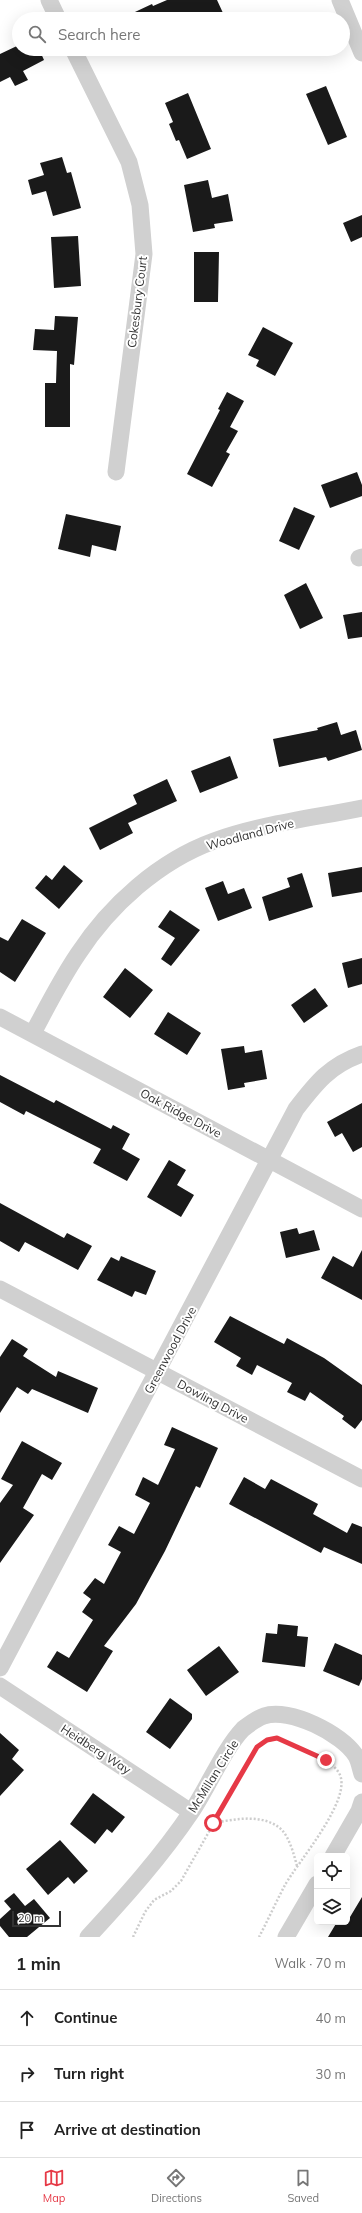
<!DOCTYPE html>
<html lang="en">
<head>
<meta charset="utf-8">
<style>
  body { margin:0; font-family:Mulish,sans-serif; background:#f6f6f6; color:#222 }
  .controls { position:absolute; right:12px; bottom:12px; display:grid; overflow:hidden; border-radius:6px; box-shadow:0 4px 16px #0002 }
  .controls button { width:36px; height:36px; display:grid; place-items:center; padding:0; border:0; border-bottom:1px solid #e0e0e0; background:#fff; color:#222; font:20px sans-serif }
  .scale { position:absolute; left:12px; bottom:10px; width:49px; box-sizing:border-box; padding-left:4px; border:2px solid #333; border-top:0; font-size:11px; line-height:14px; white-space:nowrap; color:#333; -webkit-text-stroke:3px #fff; paint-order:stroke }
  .stop { position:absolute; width:12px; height:12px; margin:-9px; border:3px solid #e63946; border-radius:50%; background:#fff }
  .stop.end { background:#e63946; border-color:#fff; box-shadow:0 1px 4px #0008 }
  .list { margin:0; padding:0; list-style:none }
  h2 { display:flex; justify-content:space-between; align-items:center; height:52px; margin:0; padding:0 16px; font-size:17px }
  h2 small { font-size:13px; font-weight:400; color:#767676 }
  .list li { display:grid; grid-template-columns:26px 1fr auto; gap:12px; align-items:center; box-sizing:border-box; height:56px; padding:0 16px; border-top:1px solid #e0e0e0 }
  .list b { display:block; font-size:15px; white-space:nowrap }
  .list em { font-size:13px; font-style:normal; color:#767676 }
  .icon { flex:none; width:22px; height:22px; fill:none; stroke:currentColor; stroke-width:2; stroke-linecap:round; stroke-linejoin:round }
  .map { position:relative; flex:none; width:362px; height:1937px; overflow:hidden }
  .search { position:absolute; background:#fff; box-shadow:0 4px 16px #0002; left:12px; right:12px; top:12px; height:44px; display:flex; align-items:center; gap:10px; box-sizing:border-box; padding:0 14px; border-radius:22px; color:#767676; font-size:15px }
  .sheet { height:220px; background:#fff }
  nav { display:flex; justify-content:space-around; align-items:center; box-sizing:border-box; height:56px; border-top:1px solid #e0e0e0; background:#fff; font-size:11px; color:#767676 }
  nav a { display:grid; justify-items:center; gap:2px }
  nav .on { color:#e63946 }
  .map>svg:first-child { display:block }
  .building { fill:#1a1a1a }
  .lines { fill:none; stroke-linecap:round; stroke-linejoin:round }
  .path { stroke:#cdcdcd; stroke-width:2.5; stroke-dasharray:2 2; stroke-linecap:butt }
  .minor { stroke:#d0d0d0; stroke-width:17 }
  .route { stroke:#e63946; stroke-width:5 }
  .labels { text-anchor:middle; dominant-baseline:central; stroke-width:4; stroke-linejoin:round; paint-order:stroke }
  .street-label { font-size:12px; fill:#333; stroke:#fff }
</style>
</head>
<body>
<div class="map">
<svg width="362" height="1937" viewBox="0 0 362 1937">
  <rect width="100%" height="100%" fill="#fff"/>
  <path class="building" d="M 167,0 L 217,0 L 223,13 L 211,19 L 120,19 L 152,4 L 153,6 Z
    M 19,45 L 19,49 L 39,49 L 44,60 L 23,71 L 28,80 L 15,86 L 10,77 L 0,82 L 0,54 Z
    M 326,86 L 347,137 L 328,145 L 306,94 Z
    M 188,93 L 211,149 L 187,159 L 179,140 L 176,141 L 169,124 L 173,122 L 165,103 Z
    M 62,157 L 67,173 L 71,172 L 81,208 L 53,216 L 46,191 L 32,195 L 28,180 L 44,175 L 40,163 Z
    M 208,180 L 212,198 L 228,194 L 233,221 L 214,224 L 215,228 L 193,232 L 184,185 Z
    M 362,215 L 362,237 L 351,242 L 343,223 Z
    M 78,236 L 81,286 L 54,288 L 51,237 Z
    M 194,252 L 219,252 L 218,302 L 194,302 Z
    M 55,316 L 78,317 L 74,365 L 70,364 L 70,427 L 45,427 L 45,383 L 56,383 L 57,351 L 33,350 L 35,329 L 54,330 Z
    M 263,327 L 293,343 L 275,376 L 256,366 L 259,360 L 248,355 Z
    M 227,392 L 244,401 L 230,427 L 238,431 L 226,452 L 230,454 L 212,487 L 187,474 L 220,410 L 218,409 Z
    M 357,472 L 362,485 L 362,496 L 330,508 L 321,485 Z
    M 294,507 L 315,516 L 299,550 L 279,541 Z
    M 66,514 L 121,526 L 116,551 L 92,545 L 90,557 L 58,549 Z
    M 306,583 L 323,618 L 300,629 L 284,595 Z
    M 362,612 L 362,637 L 348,639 L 343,615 Z
    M 337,722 L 341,735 L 356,730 L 362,750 L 328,761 L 326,757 L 279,767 L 273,739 L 318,730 L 317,728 Z
    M 230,756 L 238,778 L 200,793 L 191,771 Z
    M 167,779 L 177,801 L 128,823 L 133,833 L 100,850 L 89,828 L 137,804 L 133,795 Z
    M 64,865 L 83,881 L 59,909 L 35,888 L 46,875 L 52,880 Z
    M 362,867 L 362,892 L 332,897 L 328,873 Z
    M 302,873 L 313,907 L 269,921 L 262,897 L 290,887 L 287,878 Z
    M 223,881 L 228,894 L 244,888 L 252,908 L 218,921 L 205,888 Z
    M 170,910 L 200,930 L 171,966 L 161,959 L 175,938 L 158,927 Z
    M 22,919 L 46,933 L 15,982 L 0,972 L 0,937 L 8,941 Z
    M 362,958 L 362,984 L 348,988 L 342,963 Z
    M 125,968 L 153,990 L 130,1018 L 103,997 Z
    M 315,988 L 328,1006 L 304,1023 L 291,1005 Z
    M 168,1012 L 201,1033 L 187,1055 L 154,1034 Z
    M 244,1046 L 245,1053 L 262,1050 L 267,1079 L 244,1083 L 245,1087 L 228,1090 L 221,1049 Z
    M 0,1075 L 54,1103 L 56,1100 L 111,1129 L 113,1125 L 130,1134 L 122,1149 L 140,1159 L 127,1181 L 93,1163 L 101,1149 L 26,1111 L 24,1115 L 0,1102 Z
    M 362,1103 L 362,1147 L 353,1152 L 342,1133 L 335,1137 L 327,1122 Z
    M 169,1160 L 186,1170 L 177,1185 L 194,1195 L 181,1217 L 147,1197 Z
    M 0,1203 L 64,1238 L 67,1233 L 92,1246 L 78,1270 L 25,1242 L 19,1252 L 0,1241 Z
    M 297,1228 L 299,1234 L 314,1230 L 320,1250 L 286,1258 L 280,1232 Z
    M 362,1250 L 362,1300 L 321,1278 L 333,1256 L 353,1267 Z
    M 121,1256 L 156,1271 L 146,1295 L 135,1291 L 132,1297 L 97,1280 L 111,1257 L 119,1261 Z
    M 230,1316 L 284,1344 L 287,1338 L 324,1358 L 362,1385 L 362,1420 L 355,1429 L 342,1419 L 344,1416 L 310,1392 L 305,1401 L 287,1392 L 292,1383 L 257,1365 L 252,1375 L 236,1366 L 241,1358 L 214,1342 Z
    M 12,1339 L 28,1349 L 23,1356 L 56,1377 L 58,1371 L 98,1388 L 88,1413 L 32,1389 L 28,1394 L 17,1387 L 0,1413 L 0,1357 Z
    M 172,1427 L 218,1448 L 200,1488 L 196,1486 L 165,1551 L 136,1604 L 104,1646 L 113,1651 L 87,1692 L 47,1667 L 57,1651 L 69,1658 L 93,1620 L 82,1612 L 91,1599 L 83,1593 L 95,1578 L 104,1584 L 121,1552 L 108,1545 L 119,1526 L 134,1534 L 150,1503 L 135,1495 L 143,1477 L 158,1485 L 175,1449 L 164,1445 Z
    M 22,1441 L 62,1463 L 52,1480 L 42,1474 L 23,1508 L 34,1515 L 0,1563 L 0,1503 L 13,1485 L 1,1479 Z
    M 244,1477 L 265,1489 L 271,1479 L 318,1504 L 313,1514 L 347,1533 L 352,1523 L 362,1527 L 362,1564 L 324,1547 L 321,1553 L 229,1504 Z
    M 278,1624 L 298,1626 L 297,1636 L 308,1637 L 305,1667 L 262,1662 L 266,1633 L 277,1634 Z
    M 335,1643 L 362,1655 L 362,1679 L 359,1686 L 323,1671 Z
    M 219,1646 L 239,1672 L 206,1696 L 187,1670 Z
    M 170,1698 L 192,1714 L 192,1719 L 170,1749 L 146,1732 Z
    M 0,1733 L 19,1750 L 12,1759 L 24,1770 L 0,1796 Z
    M 93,1793 L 125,1817 L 112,1833 L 107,1829 L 95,1844 L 70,1824 Z
    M 60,1840 L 88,1871 L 74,1884 L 68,1877 L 48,1895 L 26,1869 Z
    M 14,1893 L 25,1906 L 34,1899 L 50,1918 L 27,1937 L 9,1937 L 0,1926 L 0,1919 L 11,1909 L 4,1901 Z
    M 362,1897 L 362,1937 L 328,1937 L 337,1922 L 347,1922 Z"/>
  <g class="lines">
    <path class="path" d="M 214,1823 C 235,1819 264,1813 282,1830 C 290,1839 294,1855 297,1866
      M 133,1937 L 145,1912 L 154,1900 L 171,1891 L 181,1881 L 257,1747 C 276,1734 282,1740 301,1749 C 315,1756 331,1760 339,1773 C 354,1798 297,1863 285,1885 C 276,1902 268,1920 259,1937"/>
    <path class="minor" d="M 49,0 L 58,19
      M 340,0 L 362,53
      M 73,49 L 129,162 L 140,205 L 144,254 L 116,472
      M 359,558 L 362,557
      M 0,1017 L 362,1209
      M 33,1033 C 47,1007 61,979 78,954 C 110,905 159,861 214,841 C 261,824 313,818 362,808
      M 0,1289 L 362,1479
      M 0,1668 L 296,1109 C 316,1083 330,1065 362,1054
      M 0,1686 L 191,1812
      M 333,1856 L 359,1811 L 362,1802
      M 88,1937 C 125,1897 161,1857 192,1811 C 208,1787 224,1749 243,1729 C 248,1725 258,1718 264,1716 C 289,1707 343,1734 356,1756 C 359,1761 360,1768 362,1774
      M 286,1937 L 317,1884"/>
  </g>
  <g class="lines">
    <path class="route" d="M 213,1823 L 257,1747 L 267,1740 L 277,1738 L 326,1760"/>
  </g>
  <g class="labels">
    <g class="street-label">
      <text transform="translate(137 302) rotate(-83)">Cokesbury Court</text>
      <text transform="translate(250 834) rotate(-15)">Woodland Drive</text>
      <text transform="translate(181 1113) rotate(28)">Oak Ridge Drive</text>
      <text transform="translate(170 1350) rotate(-62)">Greenwood Drive</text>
      <text transform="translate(213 1401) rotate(28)">Dowling Drive</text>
      <text transform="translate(96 1749) rotate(33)">Heidberg Way</text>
      <text transform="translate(213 1776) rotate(-58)">McMillan Circle</text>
    </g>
  </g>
</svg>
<div class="controls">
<button><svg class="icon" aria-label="locate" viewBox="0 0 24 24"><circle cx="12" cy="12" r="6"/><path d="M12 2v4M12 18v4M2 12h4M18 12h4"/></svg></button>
<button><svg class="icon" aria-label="layers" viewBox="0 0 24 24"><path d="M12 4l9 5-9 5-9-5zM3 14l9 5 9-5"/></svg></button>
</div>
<div class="scale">20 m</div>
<div class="stop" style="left:213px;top:1823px"></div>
<div class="stop end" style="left:326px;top:1760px"></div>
<div class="search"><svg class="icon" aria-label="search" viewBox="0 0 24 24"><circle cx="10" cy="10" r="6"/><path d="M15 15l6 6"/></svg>Search here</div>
</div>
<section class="sheet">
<h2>1 min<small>Walk · 70 m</small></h2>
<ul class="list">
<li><svg class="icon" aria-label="ahead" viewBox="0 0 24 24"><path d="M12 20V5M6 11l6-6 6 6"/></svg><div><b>Continue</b></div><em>40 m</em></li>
<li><svg class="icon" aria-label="right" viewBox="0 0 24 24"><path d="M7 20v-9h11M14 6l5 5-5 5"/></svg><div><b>Turn right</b></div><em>30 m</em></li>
<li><svg class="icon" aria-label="arrive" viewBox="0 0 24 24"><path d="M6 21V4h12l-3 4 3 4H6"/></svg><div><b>Arrive at destination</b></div></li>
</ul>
</section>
<nav>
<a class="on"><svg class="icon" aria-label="map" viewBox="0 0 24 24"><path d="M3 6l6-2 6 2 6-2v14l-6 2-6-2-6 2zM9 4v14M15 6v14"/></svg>Map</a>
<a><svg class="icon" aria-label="directions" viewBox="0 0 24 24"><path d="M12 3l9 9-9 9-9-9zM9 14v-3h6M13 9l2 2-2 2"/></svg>Directions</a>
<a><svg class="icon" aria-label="saved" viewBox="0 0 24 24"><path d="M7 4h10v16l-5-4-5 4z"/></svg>Saved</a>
</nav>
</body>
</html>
